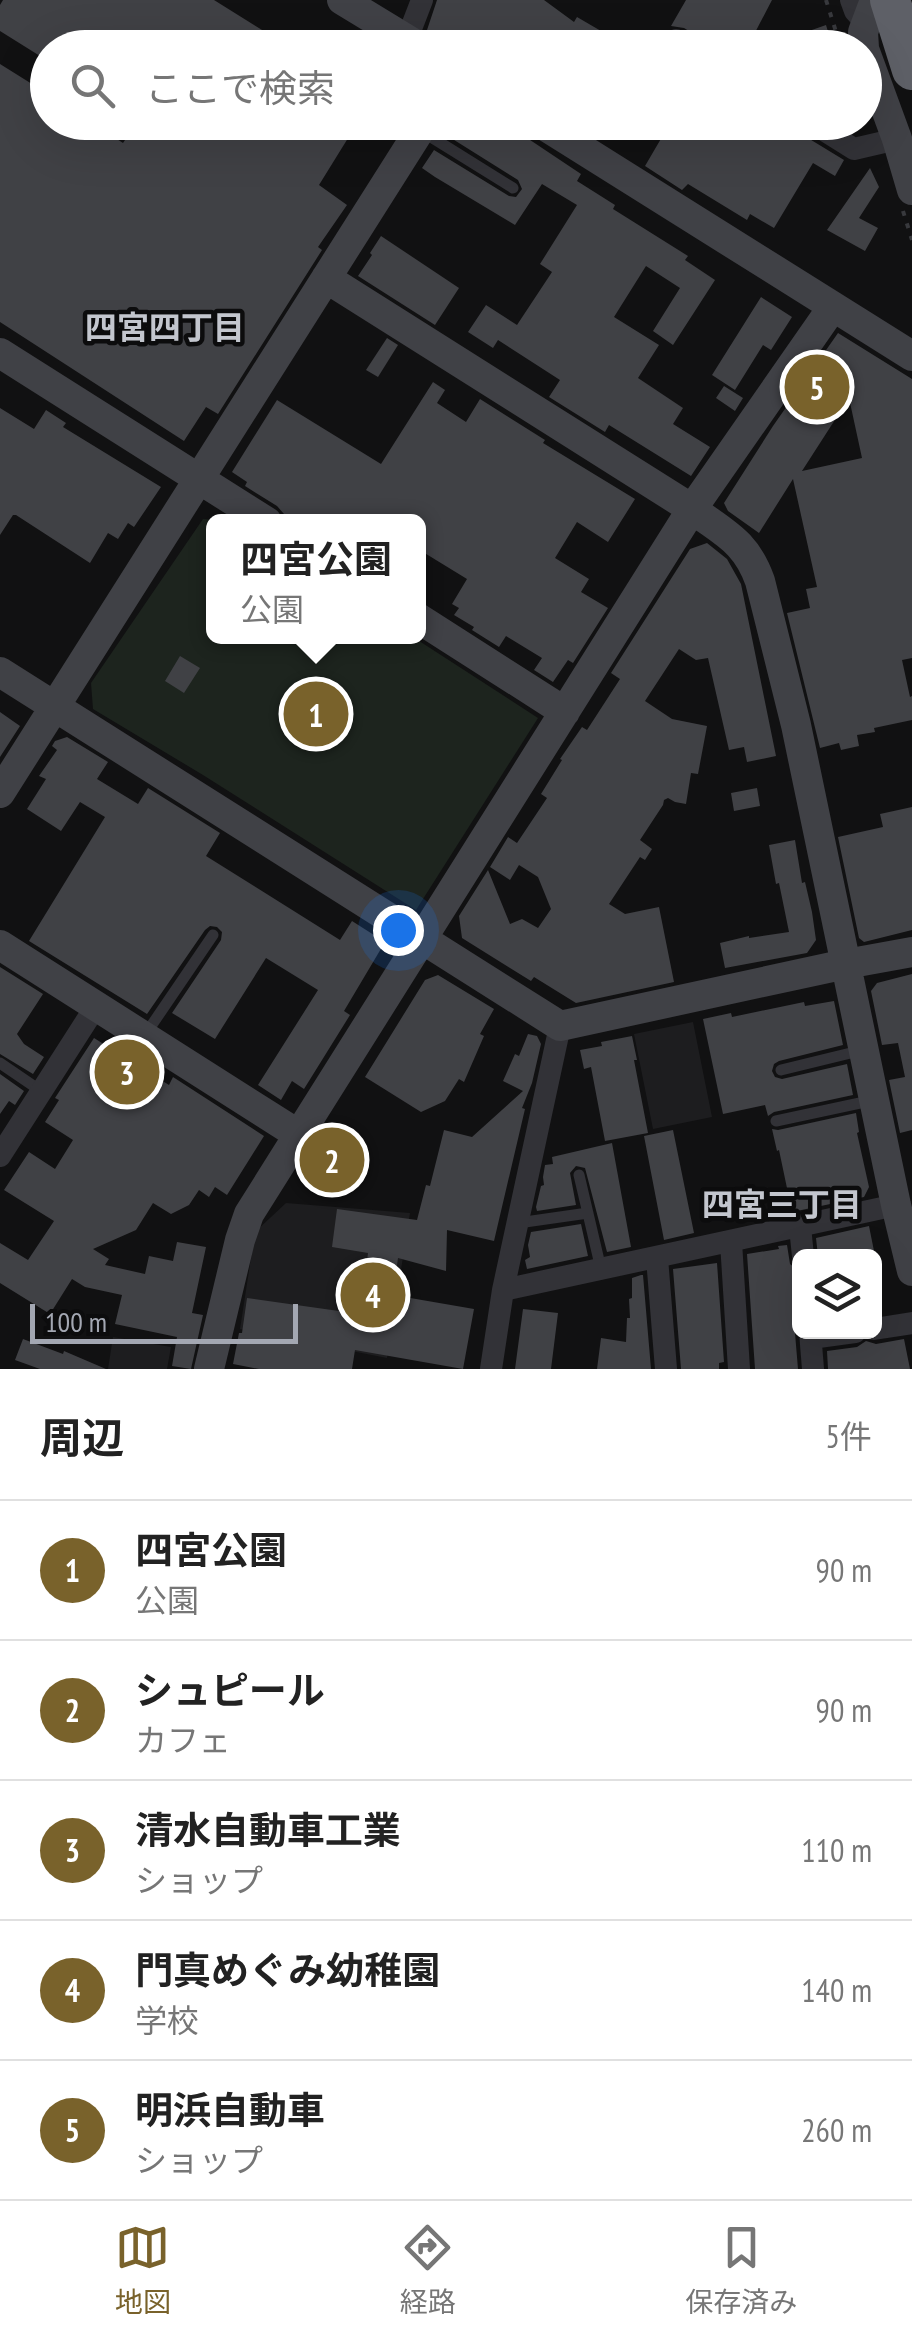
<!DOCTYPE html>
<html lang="ja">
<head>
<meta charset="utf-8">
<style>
  body { margin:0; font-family:"PT Sans Narrow","Noto Sans JP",sans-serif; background:#f6f6f6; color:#222 }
  .controls { position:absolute; right:30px; bottom:30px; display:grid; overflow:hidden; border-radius:15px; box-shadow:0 10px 40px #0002 }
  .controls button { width:90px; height:90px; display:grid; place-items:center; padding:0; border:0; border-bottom:2px solid #e0e0e0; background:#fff; color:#222; font:50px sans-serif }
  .scale { position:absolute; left:30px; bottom:25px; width:268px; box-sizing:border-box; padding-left:10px; border:5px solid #a3a7b2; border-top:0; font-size:28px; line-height:35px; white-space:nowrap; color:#a3a7b2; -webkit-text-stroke:8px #0c0c0d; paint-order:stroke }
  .you { position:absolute; left:398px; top:930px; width:35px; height:35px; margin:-25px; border:8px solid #fff; border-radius:50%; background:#1a73e8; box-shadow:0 0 0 15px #1a73e833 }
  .badge { display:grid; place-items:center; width:65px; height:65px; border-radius:50%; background:#79622b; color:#fff; font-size:32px; font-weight:700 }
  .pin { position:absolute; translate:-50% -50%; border:5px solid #fff; box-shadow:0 2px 10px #0006 }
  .popup { position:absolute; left:206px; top:514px; width:220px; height:130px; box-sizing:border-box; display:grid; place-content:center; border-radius:15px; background:#fff; filter:drop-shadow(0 2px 8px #0005); font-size:32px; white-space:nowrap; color:#767676 }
  .popup b { font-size:38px; color:#222 }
  .popup::after { content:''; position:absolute; left:50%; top:100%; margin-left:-20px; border:20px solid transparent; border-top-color:#fff }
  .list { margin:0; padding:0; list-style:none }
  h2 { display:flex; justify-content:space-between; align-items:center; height:130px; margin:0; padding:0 40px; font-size:42px }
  h2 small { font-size:32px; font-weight:400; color:#767676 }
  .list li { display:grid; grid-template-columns:65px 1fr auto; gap:30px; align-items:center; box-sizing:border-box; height:140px; padding:0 40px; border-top:2px solid #e0e0e0 }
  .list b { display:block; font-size:38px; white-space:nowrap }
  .list p { margin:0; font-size:32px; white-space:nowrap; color:#767676 }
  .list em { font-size:32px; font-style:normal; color:#767676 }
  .icon { flex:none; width:55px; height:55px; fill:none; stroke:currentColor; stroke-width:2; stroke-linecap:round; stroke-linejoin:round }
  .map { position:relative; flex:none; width:912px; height:1369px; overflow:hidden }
  .search { position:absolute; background:#fff; box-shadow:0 10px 40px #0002; left:30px; right:30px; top:30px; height:110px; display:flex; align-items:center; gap:25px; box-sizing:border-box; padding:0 35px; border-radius:55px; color:#767676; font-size:38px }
  .sheet { height:830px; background:#fff }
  nav { display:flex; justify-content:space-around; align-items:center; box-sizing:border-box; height:140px; border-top:2px solid #e0e0e0; background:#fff; font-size:28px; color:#767676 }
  nav a { display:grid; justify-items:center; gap:5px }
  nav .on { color:#79622b }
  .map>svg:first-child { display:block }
  .built { fill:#1d1d1f }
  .green { fill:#1d241e }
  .building { fill:#404145; fill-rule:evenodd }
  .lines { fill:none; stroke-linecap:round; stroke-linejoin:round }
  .path { stroke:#38393d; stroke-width:4; stroke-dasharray:5 8; stroke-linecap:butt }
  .lane { stroke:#323237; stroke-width:11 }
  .street { stroke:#323237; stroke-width:22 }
  .secondary { stroke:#404146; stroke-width:30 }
  .highway { stroke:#5e6067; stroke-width:40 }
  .labels { text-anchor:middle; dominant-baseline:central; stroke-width:9; stroke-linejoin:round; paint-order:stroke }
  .neighbourhood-label { font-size:32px; font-weight:bold; fill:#c3c6ce; stroke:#0c0c0d }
</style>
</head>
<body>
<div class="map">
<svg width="912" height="1369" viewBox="0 0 912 1369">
  <rect width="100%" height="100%" fill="#111112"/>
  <path class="built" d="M 693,1022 L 712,1117 L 653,1129 L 634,1034 Z
    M 286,1203 L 410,1213 L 387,1358 L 240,1329 L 255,1232 Z
    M 113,1337 L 171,1347 L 167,1369 L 108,1369 Z"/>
  <path class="green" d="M 203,519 L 230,521 L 214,522 L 214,636 L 413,637 L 538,718 L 416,910 L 203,775 L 93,709 L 91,683 Z"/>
  <path class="building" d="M 3,0 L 214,0 L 291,48 L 48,48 L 48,61 L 0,31 L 0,5 Z
    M 437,0 L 544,0 L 574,22 L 577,17 L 613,38 L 607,48 L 455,48 L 427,30 Z
    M 686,0 L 772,0 L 747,48 L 717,48 L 708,41 L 703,48 L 697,36 L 684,28 L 671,26 Z
    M 826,25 L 833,48 L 796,48 L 792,37 Z
    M 0,64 L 48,94 L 48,122 L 91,122 L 123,143 L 137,122 L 358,122 L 319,185 L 347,205 L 318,247 L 322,250 L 218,414 L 206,407 L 184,441 L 0,322 Z
    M 449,122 L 503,122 L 581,174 L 577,181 L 615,205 L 613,209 L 688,256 L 685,260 L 715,280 L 673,345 L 653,331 L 680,288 L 646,266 L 614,317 L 659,345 L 638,378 L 683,408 L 673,424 L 710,447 L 691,476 L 609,425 L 605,432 L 549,397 L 560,380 L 498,340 L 493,348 L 468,332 L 486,305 L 517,325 L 552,272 L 540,264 L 577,205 L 542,184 L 515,225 L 435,177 L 422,168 L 434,150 L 509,196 L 516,197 L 522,189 L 518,180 L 443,133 Z
    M 639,122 L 796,122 L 803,135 L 844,160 L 835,176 L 813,163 L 774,228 L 750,214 L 747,220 L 688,184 L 682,190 L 645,166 L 662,137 Z
    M 870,168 L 879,187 L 859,218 L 878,228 L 865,251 L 827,230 Z
    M 381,236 L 459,288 L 435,325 L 358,276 L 372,255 L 370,253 Z
    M 761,297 L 792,317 L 771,350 L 763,345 L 735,390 L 712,375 Z
    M 838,333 L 912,379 L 912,658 L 902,660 L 910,697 L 912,696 L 912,720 L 874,728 L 875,732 L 857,735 L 859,746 L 841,750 L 839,743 L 820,748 L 787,613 L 810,608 L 806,589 L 817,587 L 793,479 L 759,533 L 728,511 L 724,503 L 773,426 ZM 849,398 L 862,458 L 802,471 Z
    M 387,338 L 398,345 L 378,377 L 366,370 Z
    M 433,382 L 445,390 L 437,403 L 466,422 L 480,399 L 545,440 L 543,443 L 635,499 L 608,542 L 577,522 L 555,558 L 589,579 L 581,592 L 608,608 L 573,663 L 568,660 L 553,682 L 534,670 L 542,658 L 506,636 L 499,647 L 472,630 L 474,627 L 454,615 L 459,608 L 452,604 L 467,579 L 418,549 L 418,522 L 295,522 L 284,514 L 277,506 L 245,486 L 247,482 L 232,472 L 277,400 L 381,464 Z
    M 724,386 L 743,398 L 735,411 L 716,398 Z
    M 0,408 L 34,429 L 46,410 L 66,423 L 63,427 L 161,487 L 134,527 L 128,523 L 118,539 L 108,533 L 90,563 L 16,515 L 13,515 L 0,535 Z
    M 707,543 L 727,559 L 741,584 L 776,756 L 747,762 L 744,747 L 729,750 L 708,658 L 696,660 L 679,649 L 645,701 L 672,719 L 707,726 L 698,774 L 691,773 L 686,804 L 675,802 L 668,798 L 664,800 L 663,805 L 640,840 L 652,849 L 645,860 L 640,857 L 609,904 L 625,914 L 659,907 L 674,982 L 576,1003 L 534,977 L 531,981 L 462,938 L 459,916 L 488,870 L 510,924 L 522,919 L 538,928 L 551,909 L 538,877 L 519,865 L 510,880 L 490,867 L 508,837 L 517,843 L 547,798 L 541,794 L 562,760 L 560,759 L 582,727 L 587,730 L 620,679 L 611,673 L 690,549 Z
    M 180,656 L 200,668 L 184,693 L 165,681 Z
    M 0,712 L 20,726 L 0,757 Z
    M 67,737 L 108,762 L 97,779 L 138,804 L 148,788 L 220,833 L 206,856 L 340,940 L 352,921 L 385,942 L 344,1011 L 350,1015 L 304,1089 L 292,1081 L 281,1100 L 258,1085 L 318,990 L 266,958 L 215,1039 L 172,1013 L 221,940 L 222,932 L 217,927 L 210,926 L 205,930 L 147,1014 L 29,941 L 105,817 L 80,802 L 61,831 L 27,809 L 46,779 L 39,776 L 57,750 L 52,746 L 55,741 Z
    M 757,788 L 760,806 L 734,811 L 731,793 Z
    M 912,807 L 912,930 L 864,942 L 859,938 L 838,837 L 883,827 L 880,814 Z
    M 795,840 L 802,883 L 805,882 L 812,912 L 816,940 L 807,953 L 725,968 L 720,943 L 749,936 L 749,938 L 789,932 L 779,883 L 776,884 L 769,845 Z
    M 0,967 L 43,994 L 17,1034 L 24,1044 L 44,1057 L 33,1074 L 0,1054 Z
    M 912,974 L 912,1130 L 900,1133 L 889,1080 L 905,1077 L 898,1043 L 882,1045 L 871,991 L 877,983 Z
    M 438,975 L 494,1009 L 480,1034 L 484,1036 L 464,1082 L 459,1079 L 445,1101 L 421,1112 L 365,1077 L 425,980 Z
    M 834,1001 L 843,1045 L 779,1061 L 774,1064 L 772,1071 L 775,1077 L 782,1079 L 847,1064 L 853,1095 L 774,1112 L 768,1116 L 765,1105 L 723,1114 L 703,1019 L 731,1013 L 732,1017 L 804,1002 L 805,1006 Z
    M 528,1034 L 537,1036 L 541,1044 L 532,1083 L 522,1108 L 525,1109 L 494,1241 L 447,1230 L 446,1271 L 398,1258 L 393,1295 L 474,1309 L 463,1369 L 355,1350 L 352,1369 L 259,1369 L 233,1364 L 239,1333 L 242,1333 L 247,1298 L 360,1314 L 368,1253 L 332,1247 L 337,1209 L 417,1220 L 426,1185 L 430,1186 L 444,1130 L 472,1137 L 523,1091 L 503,1081 L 515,1054 L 519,1056 Z
    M 632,1036 L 637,1060 L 634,1060 L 648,1133 L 605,1141 L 591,1067 L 584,1069 L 580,1050 L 602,1046 L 601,1042 Z
    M 94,1038 L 169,1085 L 173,1077 L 264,1136 L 227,1195 L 215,1187 L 209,1197 L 199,1190 L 189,1205 L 171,1214 L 153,1203 L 136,1230 L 93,1249 L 109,1259 L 105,1265 L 145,1274 L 149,1256 L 173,1261 L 177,1242 L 206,1247 L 192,1313 L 203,1315 L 191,1369 L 172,1366 L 177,1337 L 115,1324 L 122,1295 L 85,1287 L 72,1279 L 50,1314 L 0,1283 L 0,1243 L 28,1260 L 54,1221 L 4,1190 L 29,1152 L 55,1169 L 73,1140 L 45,1122 L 59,1100 L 55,1098 Z
    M 0,1074 L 24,1091 L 15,1105 L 9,1101 L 0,1114 Z
    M 856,1113 L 859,1132 L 857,1133 L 869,1187 L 864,1197 L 792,1212 L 779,1150 L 777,1151 L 772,1129 L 778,1130 Z
    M 673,1130 L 694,1233 L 664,1240 L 644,1136 Z
    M 328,1132 L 358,1149 L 344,1173 L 331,1165 L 337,1155 L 320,1145 Z
    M 612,1143 L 631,1247 L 607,1252 L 585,1168 L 576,1166 L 570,1173 L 576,1205 L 537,1211 L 536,1207 L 541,1186 L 544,1185 L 543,1177 L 545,1165 L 553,1164 L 552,1157 Z
    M 581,1224 L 588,1256 L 527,1269 L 525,1260 L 530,1257 L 528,1245 L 531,1232 Z
    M 869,1226 L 875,1256 L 818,1256 L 816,1238 Z
    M 787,1245 L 790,1264 L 796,1269 L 799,1322 L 795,1333 L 798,1369 L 755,1369 L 747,1254 L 779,1249 L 778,1246 Z
    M 717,1263 L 724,1362 L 719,1363 L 719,1369 L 681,1369 L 673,1269 Z
    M 641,1275 L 643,1275 L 651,1369 L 597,1369 L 601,1338 L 626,1342 L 627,1318 L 630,1318 L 629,1299 L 632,1298 L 632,1278 Z
    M 523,1309 L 558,1313 L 551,1369 L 515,1369 Z
    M 23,1339 L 63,1354 L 64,1351 L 106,1369 L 40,1369 L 15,1360 Z
    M 904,1339 L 910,1369 L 828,1369 L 827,1351 L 857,1347 L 866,1341 L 876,1344 Z"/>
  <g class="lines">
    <path class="path" d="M 826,0 L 838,38
      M 903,211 L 912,240"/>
    <path class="lane" d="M 423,132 L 513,188
      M 145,1035 L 213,935
      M 0,1063 L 41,1091
      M 781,1070 L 863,1050
      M 776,1121 L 874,1100
      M 579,1175 L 601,1269
      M 518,1223 L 588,1213"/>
    <path class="street" d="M 851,0 L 855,11 L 865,22
      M 407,39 L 422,0
      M 676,40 L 688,48
      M 811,122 L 854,149 L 897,139
      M 0,1156 L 96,1006
      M 800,1227 L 803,1256
      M 731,1242 L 739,1369
      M 657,1258 L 666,1369
      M 503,1290 L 896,1205
      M 874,1329 L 912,1323
      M 810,1332 L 813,1369
      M 811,1338 L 855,1332
      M 491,1369 L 503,1290 L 560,1026"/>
    <path class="secondary" d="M 342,0 L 421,48
      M 864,48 L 863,32 L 875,0
      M 864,49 L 897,139 L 912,190
      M 539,122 L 912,356
      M 326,278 L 692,509 C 724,533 746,541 760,581 L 796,725 L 896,1205 L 912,1271
      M 0,353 L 267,522
      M 418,618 L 565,712
      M 0,672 L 560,1026 L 846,964 L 912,952
      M 0,793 L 425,122
      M 0,945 L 299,1135
      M 209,1369 L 240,1240 L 249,1214 L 692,509 L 832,308"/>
    <path class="highway" d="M 890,0 L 912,70"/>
  </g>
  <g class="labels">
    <g class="neighbourhood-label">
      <text x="165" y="327">四宮四丁目</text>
      <text x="782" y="1204">四宮三丁目</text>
    </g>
  </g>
</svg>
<div class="controls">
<button><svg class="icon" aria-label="layers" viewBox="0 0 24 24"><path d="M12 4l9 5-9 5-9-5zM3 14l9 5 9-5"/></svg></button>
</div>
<div class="scale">100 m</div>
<div class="you"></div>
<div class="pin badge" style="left:316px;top:714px">1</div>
<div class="popup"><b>四宮公園</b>公園</div>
<div class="pin badge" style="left:332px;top:1160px">2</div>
<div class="pin badge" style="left:127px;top:1072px">3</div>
<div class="pin badge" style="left:373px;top:1295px">4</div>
<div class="pin badge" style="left:817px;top:387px">5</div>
<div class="search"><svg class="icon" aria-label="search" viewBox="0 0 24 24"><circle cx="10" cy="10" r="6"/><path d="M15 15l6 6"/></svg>ここで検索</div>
</div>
<section class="sheet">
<h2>周辺<small>5件</small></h2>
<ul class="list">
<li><span class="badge">1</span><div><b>四宮公園</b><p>公園</p></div><em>90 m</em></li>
<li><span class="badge">2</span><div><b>シュピール</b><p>カフェ</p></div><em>90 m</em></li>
<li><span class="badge">3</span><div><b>清水自動車工業</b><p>ショップ</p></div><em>110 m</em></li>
<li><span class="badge">4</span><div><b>門真めぐみ幼稚園</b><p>学校</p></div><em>140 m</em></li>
<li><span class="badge">5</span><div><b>明浜自動車</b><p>ショップ</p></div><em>260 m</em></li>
</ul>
</section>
<nav>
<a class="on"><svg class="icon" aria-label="map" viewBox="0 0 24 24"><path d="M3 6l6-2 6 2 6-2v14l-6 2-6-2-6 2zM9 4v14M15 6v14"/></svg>地図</a>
<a><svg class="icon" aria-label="directions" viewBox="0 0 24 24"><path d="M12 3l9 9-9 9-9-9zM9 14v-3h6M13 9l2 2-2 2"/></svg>経路</a>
<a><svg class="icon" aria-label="saved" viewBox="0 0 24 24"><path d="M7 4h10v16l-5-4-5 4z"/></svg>保存済み</a>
</nav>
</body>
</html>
